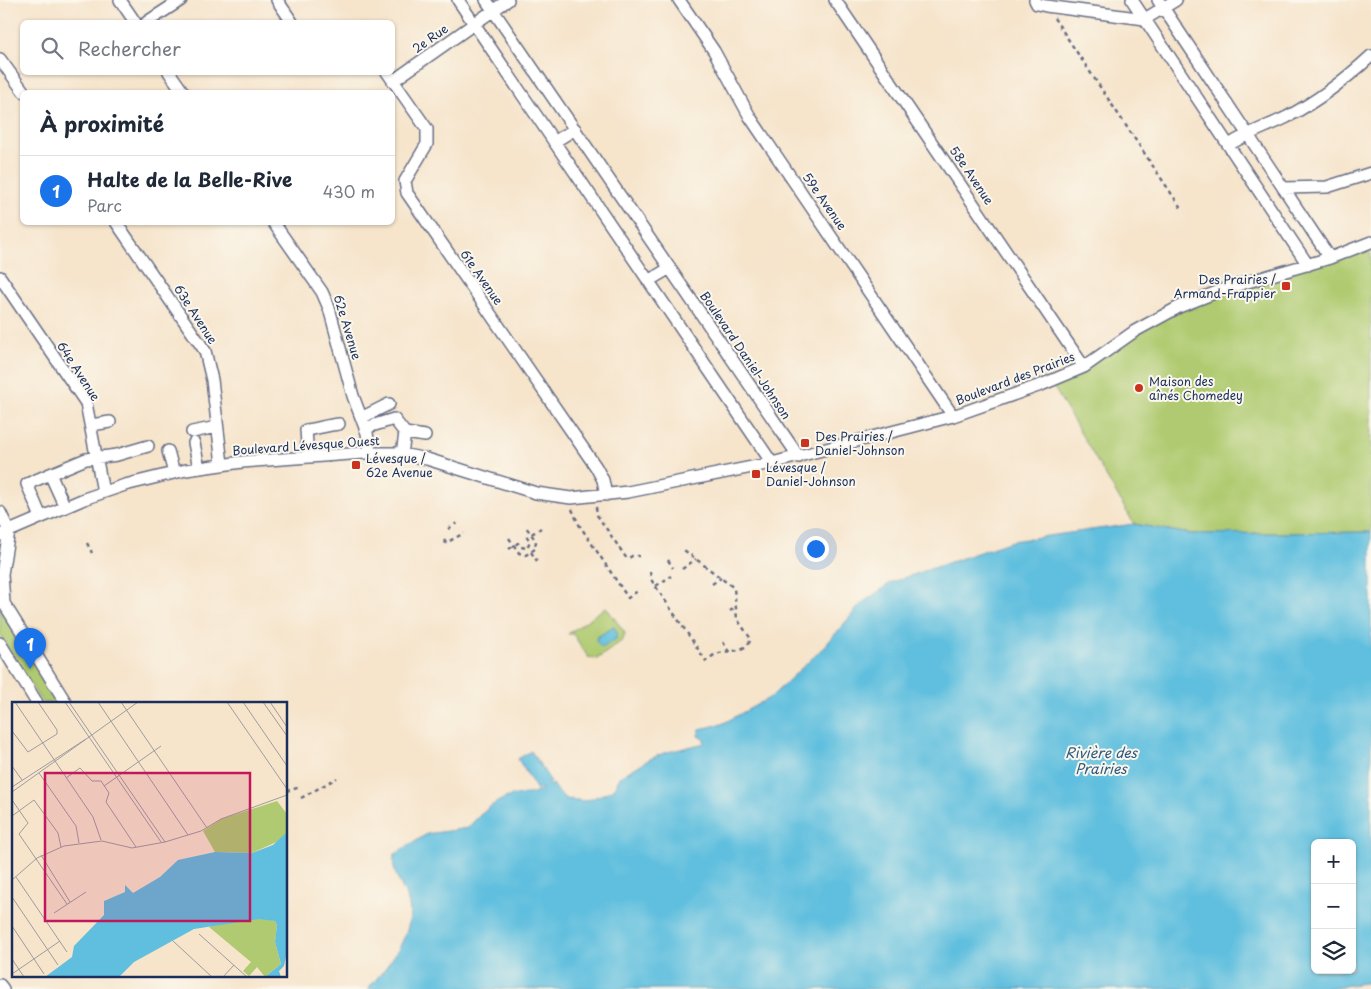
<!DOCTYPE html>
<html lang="fr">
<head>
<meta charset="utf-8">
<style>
  body { margin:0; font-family:"Playpen Sans",sans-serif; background:#f2f2f3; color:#1f2937 }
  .controls { position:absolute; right:15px; bottom:15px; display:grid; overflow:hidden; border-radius:8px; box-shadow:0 1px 4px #0004 }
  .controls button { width:45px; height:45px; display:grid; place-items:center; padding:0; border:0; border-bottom:1px solid #e0e1e3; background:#fff; color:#1f2937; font:25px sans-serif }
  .you { position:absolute; left:815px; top:548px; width:18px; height:18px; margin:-12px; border:4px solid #fff; border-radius:50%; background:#1a73e8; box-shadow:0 0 0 8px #1a73e833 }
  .badge { display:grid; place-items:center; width:32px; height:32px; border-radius:50%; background:#1a73e8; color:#fff; font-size:16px; font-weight:700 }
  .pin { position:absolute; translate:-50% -41px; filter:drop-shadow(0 1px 2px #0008) }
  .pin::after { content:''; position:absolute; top:26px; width:18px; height:15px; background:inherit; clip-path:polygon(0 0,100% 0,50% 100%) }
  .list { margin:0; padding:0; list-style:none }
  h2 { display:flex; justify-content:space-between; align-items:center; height:65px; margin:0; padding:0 20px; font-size:21px }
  h2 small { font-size:16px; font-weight:400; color:#747a83 }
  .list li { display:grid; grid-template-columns:32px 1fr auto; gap:15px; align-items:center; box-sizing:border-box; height:70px; padding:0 20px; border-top:1px solid #e0e1e3 }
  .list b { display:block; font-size:19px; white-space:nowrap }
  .list p { margin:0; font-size:16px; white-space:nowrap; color:#747a83 }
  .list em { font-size:16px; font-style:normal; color:#747a83 }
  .icon { flex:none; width:28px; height:28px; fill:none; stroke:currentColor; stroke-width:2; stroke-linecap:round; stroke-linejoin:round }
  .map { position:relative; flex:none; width:1371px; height:989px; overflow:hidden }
  .search { position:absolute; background:#fff; box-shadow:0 1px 4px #0004; left:20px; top:20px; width:375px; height:55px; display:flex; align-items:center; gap:12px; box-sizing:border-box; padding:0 18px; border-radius:8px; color:#747a83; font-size:19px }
  .panel { position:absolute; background:#fff; box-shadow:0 1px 4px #0004; left:20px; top:90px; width:375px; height:135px; border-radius:8px }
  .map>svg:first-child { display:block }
  .green { fill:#afca70; stroke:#657c67 }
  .water { fill:#60bfde; stroke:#3e779e; fill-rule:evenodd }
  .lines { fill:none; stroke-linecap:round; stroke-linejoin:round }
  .minor-casing { stroke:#686e84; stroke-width:14 }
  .path { stroke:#686e84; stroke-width:2.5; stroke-dasharray:4 4; stroke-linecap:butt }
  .minor { stroke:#fff; stroke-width:11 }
  .poi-dot { fill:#c8321e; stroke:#fbf7ec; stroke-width:2 }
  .labels { text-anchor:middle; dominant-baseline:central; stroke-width:4; stroke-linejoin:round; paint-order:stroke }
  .street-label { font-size:12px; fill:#1b2f5e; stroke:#fbf7ec }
  .poi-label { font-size:12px; fill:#1b2f5e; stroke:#fbf7ec; text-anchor:start }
  .water-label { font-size:14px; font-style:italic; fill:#305a84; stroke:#fbf7ec }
  .inset-road { fill:none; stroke:#9e9c9f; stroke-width:1 }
  .view { fill:#c2185b; fill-opacity:0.15; stroke:#c2185b; stroke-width:2.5 }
  .inset-edge { fill:none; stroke:#1b2f5e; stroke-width:2.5 }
</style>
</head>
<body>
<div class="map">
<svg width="1371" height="989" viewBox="0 0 1371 989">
  <rect width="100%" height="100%" fill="#fbf7ec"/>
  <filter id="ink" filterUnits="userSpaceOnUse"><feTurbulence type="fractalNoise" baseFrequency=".02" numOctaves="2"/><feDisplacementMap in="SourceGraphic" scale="10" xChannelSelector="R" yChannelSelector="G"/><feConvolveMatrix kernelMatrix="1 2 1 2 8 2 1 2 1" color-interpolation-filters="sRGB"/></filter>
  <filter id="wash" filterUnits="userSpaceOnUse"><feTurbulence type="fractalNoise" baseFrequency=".0096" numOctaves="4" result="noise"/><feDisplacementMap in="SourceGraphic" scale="20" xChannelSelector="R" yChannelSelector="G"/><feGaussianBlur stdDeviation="1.12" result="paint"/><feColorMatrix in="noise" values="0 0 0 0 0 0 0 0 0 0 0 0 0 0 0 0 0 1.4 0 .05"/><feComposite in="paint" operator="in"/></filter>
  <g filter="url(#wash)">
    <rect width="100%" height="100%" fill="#f6e4cb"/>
    <path class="green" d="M 1371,244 L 1371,532 L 1190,534 L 1134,524 L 1053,386 L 1179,307 Z
      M 0,606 L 61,703 L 42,703 L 0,635 Z
      M 606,607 L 625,633 L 623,640 L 597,659 L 588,657 L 573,634 L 568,634 Z"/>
    <path class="water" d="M 1134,524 L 1190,534 L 1371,532 L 1371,982 L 1323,989 L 368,989 C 387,967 420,929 407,898 C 401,882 391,873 394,855 L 427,834 L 468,828 C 479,815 494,801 511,796 C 522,793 532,796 542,790 L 541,788 L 537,790 L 518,759 L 531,751 L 551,782 L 548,784 L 549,786 L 553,784 L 559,793 L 566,799 L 586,801 L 613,790 L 621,776 L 650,759 L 664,753 L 705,743 L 703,738 L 698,736 L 700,729 L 722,724 L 771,697 L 825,646 L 862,603 L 892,582 L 1012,541 ZM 1315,843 L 1352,843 L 1352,970 L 1315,970 Z
      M 614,627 L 617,632 L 616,639 L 602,648 L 596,641 L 597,637 Z"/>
  </g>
  <g filter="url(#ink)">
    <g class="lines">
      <defs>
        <path id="minor" d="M 120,0 L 135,22
          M 277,0 L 292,22
          M 458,0 L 772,463
          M 486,0 L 799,457
          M 679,0 L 714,51 L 750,117 L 953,416
          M 835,0 L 1084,367
          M 1035,0 L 1037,4 L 1046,6 L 1145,19 L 1176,0
          M 1132,0 L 1308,265
          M 1158,0 L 1330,258
          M 147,22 L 181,0
          M 0,59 L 24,92
          M 169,72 L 183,92
          M 387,72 L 427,129 L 427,144 L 405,181 L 407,193 L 596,467 L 603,480 L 606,495
          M 393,81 L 508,0
          M 554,142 L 575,129
          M 1229,145 C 1247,133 1267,127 1287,117 C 1319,100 1345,80 1371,56
          M 1283,188 L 1327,187 L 1371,173
          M 116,222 L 205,351 L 212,380 L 222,464
          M 273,222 L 322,292 L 329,308 L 353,396 L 367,433 L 370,452
          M 0,277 L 86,403 L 103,492
          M 648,281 L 670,268
          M 361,418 L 389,404
          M 91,425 L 110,422
          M 365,428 L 394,419 L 405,433 L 402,454
          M 192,432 L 217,427
          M 405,433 L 425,436
          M 194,443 L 199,468
          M 168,451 L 174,473
          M 308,457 L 306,430 C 317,429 326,425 339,424
          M 65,507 L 50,474 L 86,459 L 117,455 L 148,446
          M 0,512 L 9,531
          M 41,517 L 27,484 L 50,474
          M 0,535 L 84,499 L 125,485 L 186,470 L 242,462 L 364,453 L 396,453 L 427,459 L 536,493 L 571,498 L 628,492 L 772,463 L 953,416 L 1041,385 L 1084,367 L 1135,331 L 1179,307 L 1227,288 L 1330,258 L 1371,242
          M 0,597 L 66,703
          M 4,603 L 2,574 L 9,531
          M 0,643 L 37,703
          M 0,985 L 3,989"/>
      </defs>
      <use href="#minor" class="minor-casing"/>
      <path class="path" d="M 1054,18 L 1181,208
        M 596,507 L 597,515 L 627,559 L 632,556 L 639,556
        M 572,509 L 578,523 L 628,598 L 639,590
        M 448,529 L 457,523
        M 509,538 L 519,553 L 526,555 L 535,549 L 536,541 L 526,527
        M 444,540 L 446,543 L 464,533
        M 87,543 L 92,553
        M 509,549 L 518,543 L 521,547 L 527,548 L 530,541 L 527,537 L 541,528
        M 531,552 L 537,561
        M 668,560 L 673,568
        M 682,569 L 696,559
        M 650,572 L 652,581 L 706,661 C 709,659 713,655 716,654 C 729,649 745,654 751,639 L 737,619 L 734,588 L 684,550
        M 712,584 L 721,578
        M 656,586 L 671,576
        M 730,611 L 736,607
        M 723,642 L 729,652
        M 286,791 L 301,787
        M 301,798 L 337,778"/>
      <use href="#minor" class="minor"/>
    </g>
  </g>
  <g class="poi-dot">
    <rect x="1281" y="281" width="10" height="10" rx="2.5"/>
    <circle cx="1139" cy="388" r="5"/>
    <rect x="800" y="438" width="10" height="10" rx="2.5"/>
    <rect x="351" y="460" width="10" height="10" rx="2.5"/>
    <rect x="751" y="469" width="10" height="10" rx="2.5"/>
  </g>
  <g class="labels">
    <g class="street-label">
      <text transform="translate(430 38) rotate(-35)">2e Rue</text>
      <text transform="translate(972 175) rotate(56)">58e Avenue</text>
      <text transform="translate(825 201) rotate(55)">59e Avenue</text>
      <text transform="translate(482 277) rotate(55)">61e Avenue</text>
      <text transform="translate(196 314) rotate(57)">63e Avenue</text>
      <text transform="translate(348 327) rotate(73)">62e Avenue</text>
      <text transform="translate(746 355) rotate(56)">Boulevard Daniel-Johnson</text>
      <text transform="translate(79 371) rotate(57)">64e Avenue</text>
      <text transform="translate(1015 378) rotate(-21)">Boulevard des Prairies</text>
      <text transform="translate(306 445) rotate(-4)">Boulevard Lévesque Ouest</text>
    </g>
    <g class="poi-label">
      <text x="1276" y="279" text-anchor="end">Des Prairies /<tspan x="1276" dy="14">Armand-Frappier</tspan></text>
      <text x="1149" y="381">Maison des<tspan x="1149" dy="14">aînés Chomedey</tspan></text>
      <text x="815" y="436">Des Prairies /<tspan x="815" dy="14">Daniel-Johnson</tspan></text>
      <text x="366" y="458">Lévesque /<tspan x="366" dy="14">62e Avenue</tspan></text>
      <text x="766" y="467">Lévesque /<tspan x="766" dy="14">Daniel-Johnson</tspan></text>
    </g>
    <g class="water-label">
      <text x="1101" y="752">Rivière des<tspan x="1101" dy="16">Prairies</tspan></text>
    </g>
  </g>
  <g transform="translate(12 702)">
    <rect width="275" height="275" fill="#f6e4cb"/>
    <path d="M 265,99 L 275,112 L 275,130 L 269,138 L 240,151 L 203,150 L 191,129 L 209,117 ZM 247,215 L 263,219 L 265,223 L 263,240 L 269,262 L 253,275 L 245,265 L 237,274 L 231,269 L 239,260 L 197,225 L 218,218 Z" fill="#afca70"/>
    <path d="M 275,130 L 275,250 L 272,264 L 267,269 L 269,275 L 253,275 L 269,262 L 263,240 L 265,223 L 263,219 L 247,217 L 182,227 L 122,260 L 107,275 L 33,275 L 60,255 L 62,244 L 92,213 L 92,199 L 113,190 L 113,183 L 121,191 L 148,175 L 166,158 L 203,150 L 240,151 L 261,143 Z" fill="#60bfde"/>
    <path class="inset-road" d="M 3,0 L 81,115 L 89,138M 53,0 L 149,140M 57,0 L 153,140M 86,0 L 176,133M 109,0 L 195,126M 215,0 L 275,87M 231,0 L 275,64M 251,0 L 275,34M 258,0 L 275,25M 0,29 L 16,50 L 45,32 L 45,28 L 26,0M 0,64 L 10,78M 27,71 L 64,124 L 67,141M 54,76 L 68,66 L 80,79 L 89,79 L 97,91 L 94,100 L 124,145M 92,84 L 149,44M 0,85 L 74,37M 0,90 L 126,0M 0,98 L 16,121 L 7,132 L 55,202M 0,114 L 22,98 L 46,131 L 49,145M 29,153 L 58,200M 4,175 L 55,250M 0,178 L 25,156 L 52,144 L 90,139 L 120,146 L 153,140 L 189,129 L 209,117 L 275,93M 0,195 L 46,263M 42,211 L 74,190M 0,224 L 32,272M 187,232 L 235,275M 161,239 L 200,275M 0,257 L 12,275M 0,272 L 48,239M 211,275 L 222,263"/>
    <path class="view" d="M 33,71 L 238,71 L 238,219 L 33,219 Z"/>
    <rect width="275" height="275" class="inset-edge"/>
  </g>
</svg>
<div class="controls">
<button>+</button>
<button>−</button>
<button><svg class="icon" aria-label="layers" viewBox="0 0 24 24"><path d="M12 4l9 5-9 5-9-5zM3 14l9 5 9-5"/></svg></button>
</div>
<div class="you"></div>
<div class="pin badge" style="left:30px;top:669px">1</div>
<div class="search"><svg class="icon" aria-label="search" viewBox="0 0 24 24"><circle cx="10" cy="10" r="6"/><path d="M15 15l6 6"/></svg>Rechercher</div>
<section class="panel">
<h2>À proximité<small></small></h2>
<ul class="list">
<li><span class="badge">1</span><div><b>Halte de la Belle-Rive</b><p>Parc</p></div><em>430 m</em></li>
</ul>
</section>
</div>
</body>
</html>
